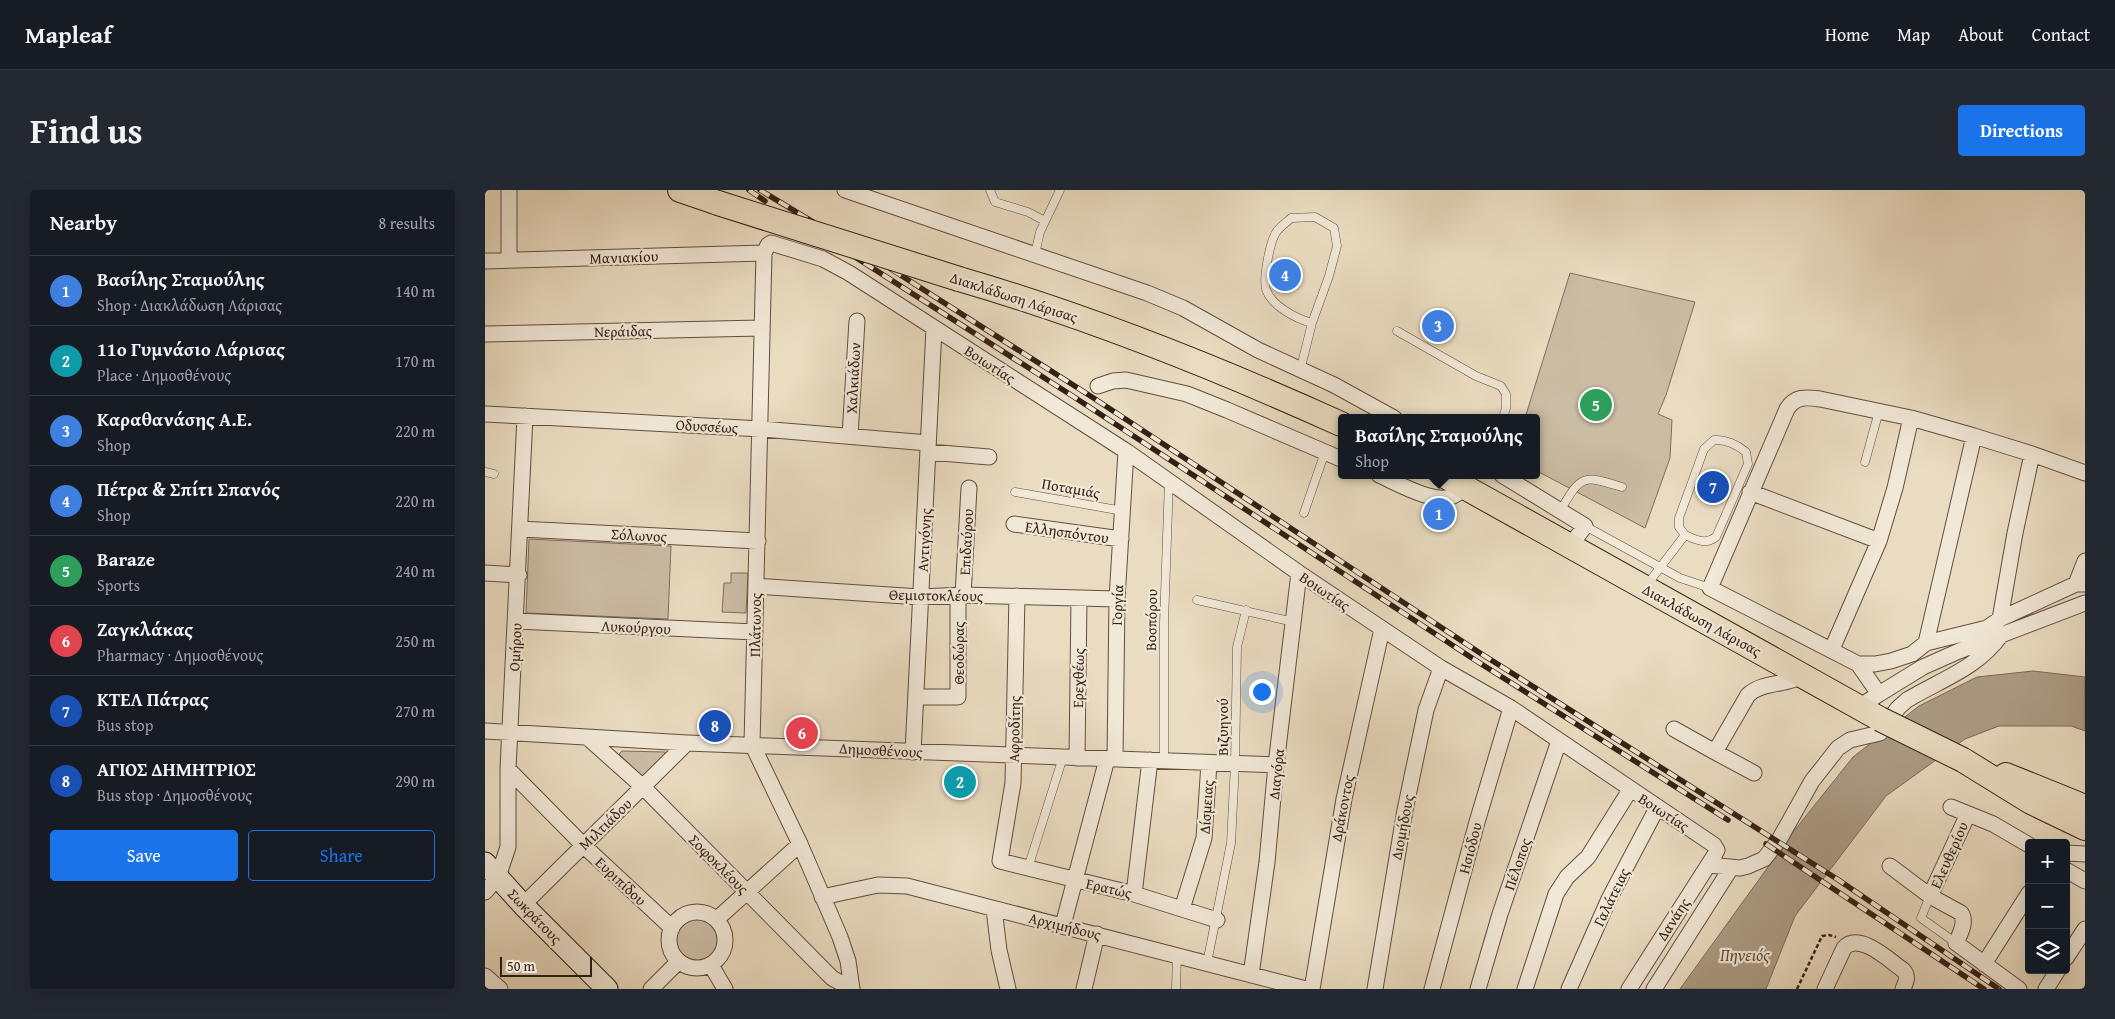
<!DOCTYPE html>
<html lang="en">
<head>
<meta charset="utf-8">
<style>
  body { margin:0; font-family:"Gentium Book Plus",serif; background:#242831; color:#f1f3f6 }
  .controls { position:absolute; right:15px; bottom:15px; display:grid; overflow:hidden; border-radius:5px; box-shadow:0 5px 20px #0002 }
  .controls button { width:45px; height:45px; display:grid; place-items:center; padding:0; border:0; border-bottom:1px solid #363941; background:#171b24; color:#f1f3f6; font:25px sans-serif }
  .scale { position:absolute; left:15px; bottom:12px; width:92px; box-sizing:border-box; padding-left:5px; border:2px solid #331f14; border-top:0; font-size:14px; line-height:18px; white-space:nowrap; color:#331f14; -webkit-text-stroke:4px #f1e8d7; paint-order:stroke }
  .you { position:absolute; left:776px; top:501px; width:18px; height:18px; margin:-12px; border:4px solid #fff; border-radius:50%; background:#1a73e8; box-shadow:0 0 0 8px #1a73e833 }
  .badge { display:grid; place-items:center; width:32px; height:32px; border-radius:50%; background:#1a73e8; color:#fff; font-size:16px; font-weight:700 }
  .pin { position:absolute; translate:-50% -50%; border:2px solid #fff; box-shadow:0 1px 5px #0006 }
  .popup { position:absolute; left:853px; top:224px; width:202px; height:65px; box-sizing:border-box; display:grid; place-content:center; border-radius:5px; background:#171b24; filter:drop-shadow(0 1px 4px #0005); font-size:16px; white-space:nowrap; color:#9ea1a6 }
  .popup b { font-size:19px; color:#f1f3f6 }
  .popup::after { content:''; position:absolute; left:50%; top:100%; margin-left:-10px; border:10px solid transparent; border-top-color:#171b24 }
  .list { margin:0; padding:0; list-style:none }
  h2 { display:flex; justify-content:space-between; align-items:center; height:65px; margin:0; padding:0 20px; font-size:21px }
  h2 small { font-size:16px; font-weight:400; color:#9ea1a6 }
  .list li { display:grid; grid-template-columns:32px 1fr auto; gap:15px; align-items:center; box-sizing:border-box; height:70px; padding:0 20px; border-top:1px solid #363941 }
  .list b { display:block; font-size:19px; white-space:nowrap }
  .list p { margin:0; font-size:16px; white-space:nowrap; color:#9ea1a6 }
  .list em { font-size:16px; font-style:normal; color:#9ea1a6 }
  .actions { display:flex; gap:10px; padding:15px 20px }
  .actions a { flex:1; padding:11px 0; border:1px solid #1a73e8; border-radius:5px; text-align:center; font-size:18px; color:#1a73e8 }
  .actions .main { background:#1a73e8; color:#fff }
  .icon { flex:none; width:28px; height:28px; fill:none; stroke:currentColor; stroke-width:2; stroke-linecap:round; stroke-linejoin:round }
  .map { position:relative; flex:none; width:1600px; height:799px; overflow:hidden; border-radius:5px }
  header { display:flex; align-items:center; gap:30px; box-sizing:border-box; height:70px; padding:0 25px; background:#171b24; border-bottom:1px solid #363941 }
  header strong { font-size:24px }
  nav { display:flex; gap:28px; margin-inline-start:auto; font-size:18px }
  .intro { display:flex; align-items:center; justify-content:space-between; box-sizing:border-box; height:120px; padding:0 30px }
  h1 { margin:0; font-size:35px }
  .button { padding:12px 22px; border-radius:5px; background:#1a73e8; color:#fff; font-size:18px; font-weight:700 }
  main { display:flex; gap:30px; padding:0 30px }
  aside { flex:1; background:#171b24; border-radius:5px; box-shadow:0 5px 20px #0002 }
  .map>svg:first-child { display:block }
  .green { fill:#cbbca4; stroke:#7f6e5c }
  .water { fill:#ac9c86; stroke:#7c6a58 }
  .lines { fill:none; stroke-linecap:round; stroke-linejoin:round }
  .lane-casing { stroke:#614e3f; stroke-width:9 }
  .street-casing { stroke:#614e3f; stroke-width:17 }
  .secondary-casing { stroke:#331f14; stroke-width:23 }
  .primary-casing { stroke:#331f14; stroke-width:26 }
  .path { stroke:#331f14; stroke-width:2.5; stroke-dasharray:4 2.5; stroke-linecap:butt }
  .lane { stroke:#f1e8d7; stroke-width:8 }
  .street { stroke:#f1e8d7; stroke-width:15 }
  .secondary { stroke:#f1e8d7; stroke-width:21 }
  .primary { stroke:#eadcc1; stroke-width:24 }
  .rail-casing { stroke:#331f14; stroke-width:5.5 }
  .rail { stroke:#f1e8d7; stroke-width:4; stroke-dasharray:11; stroke-linecap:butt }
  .primary-bridge-casing { stroke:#331f14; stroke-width:26; stroke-linecap:butt }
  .primary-bridge { stroke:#eadcc1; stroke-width:24 }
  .labels { text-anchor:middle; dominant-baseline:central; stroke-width:4.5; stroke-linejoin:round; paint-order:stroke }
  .street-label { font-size:15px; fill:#331f14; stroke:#f1e8d7 }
  .water-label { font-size:16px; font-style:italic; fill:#5d4b3c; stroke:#f1e8d7 }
</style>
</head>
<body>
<header>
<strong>Mapleaf</strong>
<nav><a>Home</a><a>Map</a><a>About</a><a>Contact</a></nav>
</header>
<div class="intro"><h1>Find us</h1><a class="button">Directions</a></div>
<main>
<aside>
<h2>Nearby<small>8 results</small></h2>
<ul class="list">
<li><span class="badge" style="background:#3f7fe0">1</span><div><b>Βασίλης Σταμούλης</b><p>Shop · Διακλάδωση Λάρισας</p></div><em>140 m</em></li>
<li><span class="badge" style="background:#0f9aa8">2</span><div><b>11ο Γυμνάσιο Λάρισας</b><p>Place · Δημοσθένους</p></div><em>170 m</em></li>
<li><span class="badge" style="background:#3f7fe0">3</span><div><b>Καραθανάσης Α.Ε.</b><p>Shop</p></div><em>220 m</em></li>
<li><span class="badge" style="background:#3f7fe0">4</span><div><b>Πέτρα &amp; Σπίτι Σπανός</b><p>Shop</p></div><em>220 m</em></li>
<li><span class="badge" style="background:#2e9e5b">5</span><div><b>Baraze</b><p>Sports</p></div><em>240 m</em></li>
<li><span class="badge" style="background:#e0444e">6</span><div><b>Ζαγκλάκας</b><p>Pharmacy · Δημοσθένους</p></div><em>250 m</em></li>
<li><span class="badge" style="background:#1a4fb4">7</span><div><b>ΚΤΕΛ Πάτρας</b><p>Bus stop</p></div><em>270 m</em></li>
<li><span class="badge" style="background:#1a4fb4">8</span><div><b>ΑΓΙΟΣ ΔΗΜΗΤΡΙΟΣ</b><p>Bus stop · Δημοσθένους</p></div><em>290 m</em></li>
</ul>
<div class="actions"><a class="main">Save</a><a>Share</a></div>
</aside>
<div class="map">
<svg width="1600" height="799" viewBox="0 0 1600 799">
  <rect width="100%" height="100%" fill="#eadcc1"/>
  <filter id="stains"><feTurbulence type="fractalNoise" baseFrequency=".004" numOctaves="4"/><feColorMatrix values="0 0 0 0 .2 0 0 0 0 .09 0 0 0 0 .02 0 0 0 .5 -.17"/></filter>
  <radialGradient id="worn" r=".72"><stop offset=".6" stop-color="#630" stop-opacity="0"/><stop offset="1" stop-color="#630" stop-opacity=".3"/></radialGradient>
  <path class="green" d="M 1085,83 L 1210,112 L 1181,205 L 1173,224 L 1187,230 L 1185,268 L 1160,338 L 1052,281 L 1052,228 L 1040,228 Z
    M 44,349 L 186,356 L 183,429 L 41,423 Z
    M 246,383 L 263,383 L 261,423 L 237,422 L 239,393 L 246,393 Z
    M 137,561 L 180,562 L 180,566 L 159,588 L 134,564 Z
    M188 750a24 24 0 1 1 48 0a24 24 0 1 1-48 0Z"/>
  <path class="water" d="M 1548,481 L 1600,487 L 1600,541 L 1586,536 L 1514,536 L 1480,549 L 1401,606 L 1310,726 L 1281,799 L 1195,799 L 1309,641 L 1368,567 L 1434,516 L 1492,487 Z"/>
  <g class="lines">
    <defs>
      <path id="lane" d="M 505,0 L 510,12 L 543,22 L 560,31
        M 550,64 L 555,42 L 575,0
        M 912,141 L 991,186 L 1016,196 L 1021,204 L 1021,218 L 1018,228
        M 815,181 L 827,133 L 844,86 L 852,56 L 849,38 L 830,27 L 806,28 C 802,32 796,36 792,41 C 785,50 778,88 781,99 C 786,116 812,129 827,133
        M 1380,272 L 1394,221
        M 0,282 L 9,284
        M 530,302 L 638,321
        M 1075,321 C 1097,284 1097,285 1137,297
        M 819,323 L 840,262
        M 1100,336 L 1195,388 L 1225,398
        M 1161,396 L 1200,345 C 1212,350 1220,355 1231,347 L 1263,274 L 1261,262 C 1253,255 1240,249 1229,250 L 1219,259 L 1194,328 L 1194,337 L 1200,345
        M 712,410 L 809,432
        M 679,571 L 679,433 L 684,291
        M 543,678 L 578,567
        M 1445,706 L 1436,728 L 1471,753
        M 722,773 L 746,653 L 750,574 L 752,457 L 761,420
        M 691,799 L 692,765"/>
      <path id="street" d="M 24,0 L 24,70
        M 360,0 L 662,103 L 698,118 L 773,160 L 849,195 L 909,228
        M 0,71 L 279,63
        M 0,144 L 276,138
        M 613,196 L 628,191 L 641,190 L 702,204 L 742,220 L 856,269
        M 0,224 L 276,239 L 443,253
        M 365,246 L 372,131
        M 444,262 L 504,267
        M 894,285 C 912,293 950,315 968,306 C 973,304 977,300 981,297
        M 1017,285 L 1100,336 L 1086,355
        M 1265,302 L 1394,351
        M 529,334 L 636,349
        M 35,339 L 273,351
        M 0,383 L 34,385
        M 1591,394 L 1600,371
        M 271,396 L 435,407 L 478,405 L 632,409
        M 478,405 L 484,298
        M 532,406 L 528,593 L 515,671 L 649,704 L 732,730
        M 1515,429 L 1530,343 L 1547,264
        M 31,431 L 270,442
        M 1441,453 L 1489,246
        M 1347,459 L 1394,351 L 1410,298 L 1426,228
        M 1373,474 L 1390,474 L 1406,471 L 1427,464 L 1441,453 L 1502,438 L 1515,429 L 1591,394 L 1600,394
        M 1394,504 L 1438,477 L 1474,461 L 1600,413
        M 431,507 L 473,507 L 473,406
        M 1374,517 L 1394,504 L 1373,474 L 1225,398 L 1302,219 C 1310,206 1321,207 1335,209 L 1426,228 L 1489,246 L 1547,264 L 1600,283
        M 1189,539 L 1230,562 L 1263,505 C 1278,491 1300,496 1317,486
        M 0,541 L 202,553 L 791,575
        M 102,547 L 158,597 L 347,788 L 367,799
        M 428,562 L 449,138
        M 1230,562 L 1269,583
        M 592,568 L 594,408
        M 630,569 L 632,409 L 641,261
        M 23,579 L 98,655 L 187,738
        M 1466,617 L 1508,634 L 1544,655
        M 1581,663 L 1600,664
        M 1224,675 L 1255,678 L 1263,676 L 1279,669 L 1294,650 L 1327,591 L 1353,558 L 1365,550 L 1395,543 L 1413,518 L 1422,510 C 1455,490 1493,478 1516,445
        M 1405,676 L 1445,706 L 1476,723 C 1482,732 1475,744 1471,753 L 1534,799
        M 1581,680 L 1600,691
        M 0,702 L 13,687 L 23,657 L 23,579 L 40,226
        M 649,704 L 665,570
        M 1445,706 L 1483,624
        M 337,707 L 393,695 L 422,696 L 821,799
        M 38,715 L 202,553
        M 509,719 L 514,760 L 523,799
        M 697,719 L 719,648 L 724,573
        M184 750a28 28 0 1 1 56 0a28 28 0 1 1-56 0Z
        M 232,729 L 315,654
        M 578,735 L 622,569
        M 1581,768 L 1600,739
        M 1499,774 L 1544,703
        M 226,775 L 240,799
        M 766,785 L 782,672 L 791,575 L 814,383
        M 0,786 L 15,799
        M 166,799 L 193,772
        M 367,799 L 363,771 L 355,747 L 315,654 L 267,554 L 279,63 L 283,55 L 286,53 L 338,69 L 364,83 L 641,261 L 814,383 L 956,478 L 1026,518 L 1229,655 L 1232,660 L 1229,666 L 1144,799
        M 599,799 L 612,744
        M 827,799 L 859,609 L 897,439
        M 890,799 L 920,620 L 941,520 L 956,478
        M 947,799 L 992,632 L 1026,518
        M 993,799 L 1015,724 L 1074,551
        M 1040,799 L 1071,704 L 1082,687 L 1103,667 L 1145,600
        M 1084,799 L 1124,709 L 1172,618
        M 1169,799 L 1246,678
        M 1340,799 L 1359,758 C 1374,741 1405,771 1418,780 C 1424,786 1421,792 1418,799
        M 1561,799 L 1573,780"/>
      <path id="secondary" d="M 0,673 L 38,715 L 122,799"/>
      <path id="primary" d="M 195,0 L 233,13
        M 474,89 C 605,127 732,178 856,234
        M 958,285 L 1395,529
        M 1478,570 L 1546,612 L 1600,638
        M 1521,585 L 1600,617"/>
    </defs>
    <use href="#lane" class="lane-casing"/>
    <use href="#street" class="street-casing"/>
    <use href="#secondary" class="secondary-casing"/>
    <use href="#primary" class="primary-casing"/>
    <path class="path" d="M 1312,799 L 1337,746 L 1344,745 L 1351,747"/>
    <use href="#lane" class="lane"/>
    <use href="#street" class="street"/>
    <use href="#secondary" class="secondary"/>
    <use href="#primary" class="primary"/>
    <defs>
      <path id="rail" d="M 264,0 L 280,11
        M 275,0 L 406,79 L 607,207 L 995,463 L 1352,689 L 1514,799
        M 342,49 L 586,205 L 990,470 L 1243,630
        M 1281,654 L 1499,799"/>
    </defs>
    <use href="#rail" class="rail-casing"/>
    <use href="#rail" class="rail"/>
    <defs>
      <path id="primary-bridge" d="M 233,13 L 474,89
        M 1395,529 L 1478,570"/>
    </defs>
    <use href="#primary-bridge" class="primary-bridge-casing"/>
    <use href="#primary-bridge" class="primary-bridge"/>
  </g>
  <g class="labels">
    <g class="street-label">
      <text transform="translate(139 67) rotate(-2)">Μανιακίου</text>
      <text transform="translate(529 107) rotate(18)">Διακλάδωση Λάρισας</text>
      <text transform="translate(138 141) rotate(-1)">Νεράιδας</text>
      <text transform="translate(505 174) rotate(33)">Βοιωτίας</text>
      <text transform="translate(368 188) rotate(-87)">Χαλκιάδων</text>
      <text transform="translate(222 236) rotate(3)">Οδυσσέως</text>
      <text transform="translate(586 298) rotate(10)">Ποταμιάς</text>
      <text transform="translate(582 342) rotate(8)">Ελλησπόντου</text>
      <text transform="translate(154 345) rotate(3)">Σόλωνος</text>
      <text transform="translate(439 350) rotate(-87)">Αντιγόνης</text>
      <text transform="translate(481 352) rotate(-87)">Επιδαύρου</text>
      <text transform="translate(840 401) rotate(34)">Βοιωτίας</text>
      <text transform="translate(451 405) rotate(1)">Θεμιστοκλέους</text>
      <text transform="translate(632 415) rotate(-88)">Γοργία</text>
      <text transform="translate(666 430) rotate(-89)">Βοσπόρου</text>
      <text transform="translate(1217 430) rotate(29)">Διακλάδωση Λάρισας</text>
      <text transform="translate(270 435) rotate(-89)">Πλάτωνος</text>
      <text transform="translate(151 437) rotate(3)">Λυκούργου</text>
      <text transform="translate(30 457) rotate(-87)">Ομήρου</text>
      <text transform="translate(473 463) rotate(-90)">Θεοδώρας</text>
      <text transform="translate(593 488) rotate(-89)">Ερεχθέως</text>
      <text transform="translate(737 537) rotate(-90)">Βιζυηνού</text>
      <text transform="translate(529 539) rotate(-89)">Αφροδίτης</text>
      <text transform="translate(396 560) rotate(3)">Δημοσθένους</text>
      <text transform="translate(791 584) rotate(-84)">Διαγόρα</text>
      <text transform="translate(721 617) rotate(-86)">Δίσμειας</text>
      <text transform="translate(857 618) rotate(-79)">Δράκοντος</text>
      <text transform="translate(1179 622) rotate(33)">Βοιωτίας</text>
      <text transform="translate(120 634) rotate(-44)">Μιλτιάδου</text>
      <text transform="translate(917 637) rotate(-79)">Διομήδους</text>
      <text transform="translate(985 658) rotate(-75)">Ησιόδου</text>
      <text transform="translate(1464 665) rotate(-66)">Ελευθερίου</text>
      <text transform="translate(234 674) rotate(45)">Σοφοκλέους</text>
      <text transform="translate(1032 674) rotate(-71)">Πέλοπος</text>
      <text transform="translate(136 691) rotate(43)">Ευριπίδου</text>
      <text transform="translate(624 698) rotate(13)">Ερατώς</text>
      <text transform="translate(1126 707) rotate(-64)">Γαλάτειας</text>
      <text transform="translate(50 726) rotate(46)">Σωκράτους</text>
      <text transform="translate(1188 729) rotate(-57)">Δανάης</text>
      <text transform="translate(580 736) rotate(14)">Αρχιμήδους</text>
    </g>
    <g class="water-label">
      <text x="1260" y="765">Πηνειός</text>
    </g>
  </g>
  <rect width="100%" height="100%" filter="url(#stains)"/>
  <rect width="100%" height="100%" fill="url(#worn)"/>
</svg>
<div class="controls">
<button>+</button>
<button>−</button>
<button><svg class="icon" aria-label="layers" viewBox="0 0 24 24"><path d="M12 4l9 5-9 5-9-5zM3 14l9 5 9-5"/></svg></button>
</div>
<div class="scale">50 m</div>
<div class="you"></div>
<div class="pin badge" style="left:954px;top:324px;background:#3f7fe0">1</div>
<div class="popup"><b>Βασίλης Σταμούλης</b>Shop</div>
<div class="pin badge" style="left:475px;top:592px;background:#0f9aa8">2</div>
<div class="pin badge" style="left:953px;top:136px;background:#3f7fe0">3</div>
<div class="pin badge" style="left:800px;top:85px;background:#3f7fe0">4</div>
<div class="pin badge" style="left:1111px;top:215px;background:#2e9e5b">5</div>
<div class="pin badge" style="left:317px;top:543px;background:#e0444e">6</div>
<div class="pin badge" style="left:1228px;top:297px;background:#1a4fb4">7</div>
<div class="pin badge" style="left:230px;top:536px;background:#1a4fb4">8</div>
</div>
</main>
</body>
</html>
